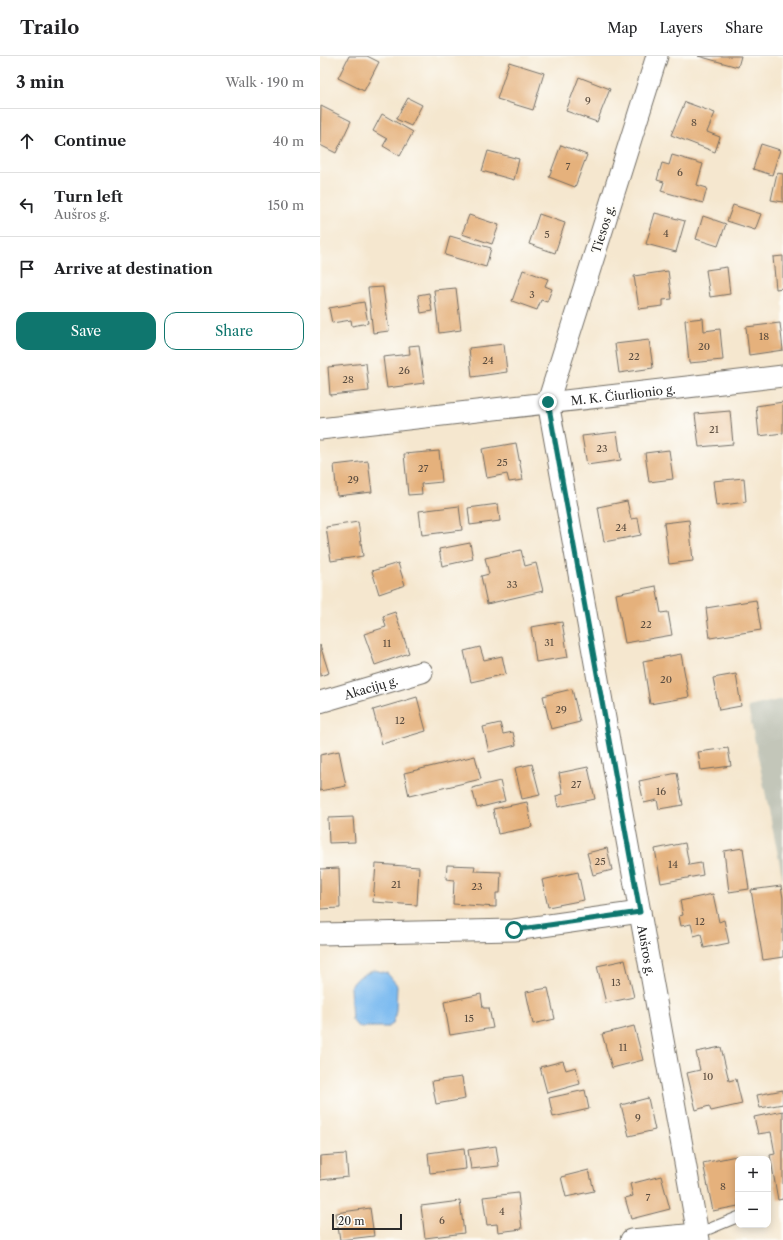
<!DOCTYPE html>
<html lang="en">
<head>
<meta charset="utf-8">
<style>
  body { margin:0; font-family:"Libre Caslon Text",serif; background:#f6f6f6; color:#202124 }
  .controls { position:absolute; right:12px; bottom:12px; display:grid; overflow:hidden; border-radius:8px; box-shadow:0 2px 10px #0003 }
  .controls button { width:36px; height:36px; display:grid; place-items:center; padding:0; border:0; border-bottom:1px solid #e0e0e0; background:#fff; color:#202124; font:20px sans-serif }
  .scale { position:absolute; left:12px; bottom:10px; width:70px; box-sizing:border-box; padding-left:4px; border:2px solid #2b2b2b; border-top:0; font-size:11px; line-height:14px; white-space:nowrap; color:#2b2b2b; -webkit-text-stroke:3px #fdfcf7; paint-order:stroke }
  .stop { position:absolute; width:12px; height:12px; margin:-9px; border:3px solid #0f766e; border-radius:50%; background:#fff }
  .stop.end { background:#0f766e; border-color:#fff; box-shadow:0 1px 4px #0008 }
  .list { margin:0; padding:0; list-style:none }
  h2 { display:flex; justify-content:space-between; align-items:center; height:52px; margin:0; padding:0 16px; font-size:17px }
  h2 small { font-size:13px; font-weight:400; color:#757577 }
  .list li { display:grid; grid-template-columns:26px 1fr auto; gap:12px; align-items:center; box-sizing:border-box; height:64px; padding:0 16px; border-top:1px solid #e0e0e0 }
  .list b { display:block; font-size:15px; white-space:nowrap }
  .list p { margin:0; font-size:13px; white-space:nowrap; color:#757577 }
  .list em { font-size:13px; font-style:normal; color:#757577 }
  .actions { display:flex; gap:8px; padding:12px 16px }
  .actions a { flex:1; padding:9px 0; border:1px solid #0f766e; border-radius:12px; text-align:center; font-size:14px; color:#0f766e }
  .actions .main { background:#0f766e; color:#fff }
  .icon { flex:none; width:22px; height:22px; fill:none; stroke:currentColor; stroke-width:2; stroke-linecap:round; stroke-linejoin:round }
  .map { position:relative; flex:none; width:463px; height:1184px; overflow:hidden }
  header { display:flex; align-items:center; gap:24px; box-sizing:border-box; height:56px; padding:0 20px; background:#fff; border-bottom:1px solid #e0e0e0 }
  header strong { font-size:19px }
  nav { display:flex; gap:22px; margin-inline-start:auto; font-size:14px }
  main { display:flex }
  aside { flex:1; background:#fff }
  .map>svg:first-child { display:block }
  .industrial { fill:#c3c6b9 }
  .water { fill:#7dbbf0; stroke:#54738e }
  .building { fill:#e5b17c }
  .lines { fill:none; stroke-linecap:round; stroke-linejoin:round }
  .service-casing { stroke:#726d64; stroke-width:12 }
  .minor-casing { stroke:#726d64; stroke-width:23 }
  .service { stroke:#fff; stroke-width:10 }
  .minor { stroke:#fff; stroke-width:21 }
  .route { stroke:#0f766e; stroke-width:5 }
  .labels { text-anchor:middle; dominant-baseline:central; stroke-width:3; stroke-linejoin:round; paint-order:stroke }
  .number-label { font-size:10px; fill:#5a4c3f }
  .street-label { font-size:12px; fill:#2b2b2b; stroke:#fdfcf7 }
</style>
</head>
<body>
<header>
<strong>Trailo</strong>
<nav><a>Map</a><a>Layers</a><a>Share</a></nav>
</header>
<main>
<aside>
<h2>3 min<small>Walk · 190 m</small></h2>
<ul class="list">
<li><svg class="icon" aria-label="ahead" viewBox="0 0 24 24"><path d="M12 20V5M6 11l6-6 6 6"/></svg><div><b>Continue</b></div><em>40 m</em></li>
<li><svg class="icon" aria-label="left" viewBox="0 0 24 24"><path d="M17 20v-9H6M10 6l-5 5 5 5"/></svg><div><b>Turn left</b><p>Aušros g.</p></div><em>150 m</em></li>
<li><svg class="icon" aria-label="arrive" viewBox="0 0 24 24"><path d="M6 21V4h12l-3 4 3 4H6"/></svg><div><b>Arrive at destination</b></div></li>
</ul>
<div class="actions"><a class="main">Save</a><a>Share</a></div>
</aside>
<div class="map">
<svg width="463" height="1184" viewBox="0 0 463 1184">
  <rect width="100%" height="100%" fill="#fdfcf7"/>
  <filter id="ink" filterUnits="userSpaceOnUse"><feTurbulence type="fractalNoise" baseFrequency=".025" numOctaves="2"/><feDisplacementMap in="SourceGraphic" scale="8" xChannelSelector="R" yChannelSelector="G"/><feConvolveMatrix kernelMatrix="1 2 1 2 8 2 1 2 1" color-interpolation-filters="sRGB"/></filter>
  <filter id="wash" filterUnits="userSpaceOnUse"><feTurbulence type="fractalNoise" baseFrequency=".012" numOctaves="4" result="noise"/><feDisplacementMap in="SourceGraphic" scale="16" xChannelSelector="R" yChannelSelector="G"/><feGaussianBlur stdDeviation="0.9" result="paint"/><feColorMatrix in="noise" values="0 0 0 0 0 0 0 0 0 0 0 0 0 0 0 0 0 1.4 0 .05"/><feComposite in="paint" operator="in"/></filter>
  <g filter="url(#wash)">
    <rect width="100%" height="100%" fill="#f5e7cf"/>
    <path class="industrial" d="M 463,643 L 463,824 L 428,651 Z"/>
    <path class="water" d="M 54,914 L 67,917 L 77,929 L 76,954 L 73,968 L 68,971 L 38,971 L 32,964 L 30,931 L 39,921 Z"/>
    <g id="blocks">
      <path class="building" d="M 29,0 L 47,0 L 59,6 L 44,35 L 18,22 Z
        M 378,0 L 421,0 L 418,11 Z
        M 189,6 L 224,17 L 213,54 L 177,43 Z
        M 259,21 L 290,33 L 277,66 L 246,55 Z
        M 88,42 L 102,49 L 91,70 L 76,63 Z
        M 365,46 L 395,57 L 387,76 L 400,81 L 395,96 L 351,79 Z
        M 1,50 L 31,65 L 16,97 L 0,89 Z
        M 62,58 L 93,76 L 80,100 L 63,90 L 67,83 L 53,75 Z
        M 441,88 L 460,94 L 452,119 L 433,113 Z
        M 241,89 L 267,99 L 255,131 L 229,121 Z
        M 168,95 L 199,103 L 194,124 L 162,115 Z
        M 352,99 L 383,108 L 377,129 L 387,132 L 383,147 L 341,135 L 344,126 L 337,124 L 342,107 L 349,109 Z
        M 457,117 L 463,118 L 463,146 L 451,144 Z
        M 413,149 L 441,158 L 435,174 L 407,165 Z
        M 335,157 L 365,165 L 356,196 L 326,188 Z
        M 219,158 L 245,167 L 235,197 L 209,188 Z
        M 149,159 L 179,169 L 172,188 L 142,178 Z
        M 383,160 L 406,168 L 398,190 L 376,183 Z
        M 130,180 L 171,192 L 166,211 L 125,199 Z
        M 463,200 L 463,232 L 456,233 L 453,201 Z
        M 407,211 L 410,238 L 390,241 L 386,214 Z
        M 203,214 L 228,223 L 225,230 L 232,233 L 227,246 L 221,244 L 217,254 L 192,245 Z
        M 348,215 L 352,243 L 343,244 L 343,250 L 319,253 L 314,220 Z
        M 63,231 L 69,275 L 53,277 L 48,232 Z
        M 136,232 L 141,274 L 119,277 L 114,234 Z
        M 109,237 L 112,255 L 101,257 L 98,239 Z
        M 44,246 L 48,267 L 32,270 L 31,264 L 12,267 L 9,252 Z
        M 383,262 L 384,275 L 400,273 L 403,304 L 369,307 L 365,264 Z
        M 460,267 L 463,294 L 429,299 L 426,271 Z
        M 329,284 L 333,312 L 299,317 L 295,288 Z
        M 184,288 L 187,316 L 152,321 L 149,292 Z
        M 99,289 L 104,327 L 67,332 L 63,301 L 90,298 L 89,290 Z
        M 46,307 L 49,335 L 10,339 L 8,311 Z
        M 463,346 L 463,377 L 439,380 L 436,350 Z
        M 410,355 L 413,388 L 379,391 L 375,358 Z
        M 297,376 L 301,404 L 267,409 L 262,380 Z
        M 196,387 L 203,424 L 189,426 L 187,418 L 167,422 L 162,393 Z
        M 349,394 L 353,423 L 329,426 L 325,397 Z
        M 119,395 L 122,426 L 101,428 L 102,438 L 88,439 L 84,398 Z
        M 48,405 L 52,436 L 17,440 L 14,409 Z
        M 424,422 L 426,446 L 396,450 L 393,425 Z
        M 307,445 L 311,463 L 318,462 L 321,479 L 284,486 L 278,451 Z
        M 178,448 L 180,465 L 150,469 L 148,452 Z
        M 139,450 L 142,474 L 102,479 L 99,455 Z
        M 369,464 L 373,505 L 349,508 L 344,467 Z
        M 38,466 L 43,500 L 11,505 L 6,471 Z
        M 150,487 L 153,503 L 122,510 L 119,493 Z
        M 201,494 L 205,510 L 216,507 L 223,535 L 167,548 L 161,520 L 169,518 L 165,502 Z
        M 78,507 L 85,529 L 59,538 L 52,515 Z
        M 336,530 L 341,557 L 348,556 L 352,579 L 305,587 L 296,538 Z
        M 436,544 L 441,574 L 390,582 L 386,552 Z
        M 75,556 L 89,597 L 55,609 L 44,578 L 66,571 L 63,560 Z
        M 242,566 L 248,601 L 216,606 L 211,571 Z
        M 0,589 L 9,617 L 0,620 Z
        M 160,591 L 164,604 L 182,600 L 186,618 L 151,626 L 144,595 Z
        M 361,598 L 369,641 L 330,648 L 323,605 Z
        M 416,618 L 421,650 L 399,654 L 393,622 Z
        M 252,633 L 260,666 L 231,673 L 223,640 Z
        M 97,641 L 106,675 L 62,688 L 53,654 Z
        M 180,667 L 183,678 L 193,676 L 196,689 L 169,696 L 163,671 Z
        M 408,692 L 411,710 L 381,714 L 378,696 Z
        M 19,695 L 26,730 L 0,735 L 0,699 Z
        M 155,700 L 161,723 L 89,740 L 84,717 Z
        M 212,708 L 220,739 L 202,743 L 195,712 Z
        M 268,711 L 275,743 L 238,751 L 236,740 L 243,738 L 239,717 Z
        M 357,717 L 363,749 L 339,753 L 337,744 L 324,747 L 319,725 Z
        M 180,725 L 185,745 L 157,752 L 152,732 Z
        M 207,746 L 212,771 L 178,778 L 173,753 Z
        M 33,761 L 35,786 L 9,787 L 8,762 Z
        M 365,787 L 369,809 L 381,807 L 383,819 L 341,827 L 335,793 Z
        M 287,792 L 292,814 L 273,819 L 267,797 Z
        M 423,792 L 429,833 L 409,836 L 404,795 Z
        M 56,808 L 99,811 L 97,849 L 53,846 Z
        M 127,809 L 155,810 L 154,815 L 181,816 L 180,837 L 176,837 L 176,851 L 133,848 L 134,824 L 126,823 Z
        M 19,812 L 20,852 L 0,853 L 0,813 Z
        M 258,816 L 264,844 L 228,851 L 222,824 Z
        M 461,830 L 463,842 L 463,901 L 443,904 L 431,834 Z
        M 393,838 L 399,866 L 404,864 L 409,887 L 384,892 L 381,878 L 374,880 L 371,868 L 361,870 L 359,860 L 363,859 L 360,845 Z
        M 305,904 L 314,941 L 286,947 L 277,910 Z
        M 228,932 L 235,963 L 213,968 L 206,936 Z
        M 161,938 L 163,952 L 169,952 L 173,972 L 130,979 L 124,946 Z
        M 314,970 L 323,1004 L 292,1012 L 282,978 Z
        M 401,991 L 409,1025 L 416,1023 L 422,1048 L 391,1055 L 389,1050 L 376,1054 L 367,1017 L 380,1014 L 376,996 Z
        M 243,1005 L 246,1014 L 256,1011 L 260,1028 L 227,1037 L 220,1011 Z
        M 142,1021 L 145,1043 L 116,1048 L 112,1025 Z
        M 265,1034 L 269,1053 L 233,1061 L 229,1042 Z
        M 463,1034 L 463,1048 L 440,1052 L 437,1039 Z
        M 328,1042 L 335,1074 L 309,1080 L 301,1049 Z
        M 463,1055 L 463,1143 L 458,1144 L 450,1099 L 455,1098 L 451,1076 L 438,1078 L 434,1061 Z
        M 176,1090 L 179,1110 L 151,1113 L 148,1094 Z
        M 144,1092 L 146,1113 L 110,1117 L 108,1097 Z
        M 26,1098 L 28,1121 L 0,1124 L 0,1100 Z
        M 416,1100 L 418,1110 L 418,1150 L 393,1155 L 383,1107 Z
        M 269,1114 L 274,1135 L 246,1141 L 241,1121 Z
        M 341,1120 L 350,1153 L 311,1163 L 305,1142 L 313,1140 L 310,1128 Z
        M 198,1137 L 202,1173 L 178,1176 L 177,1168 L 167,1169 L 163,1141 Z
        M 140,1145 L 144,1177 L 105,1182 L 101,1150 Z
        M 50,1152 L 54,1180 L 20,1184 L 16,1157 Z"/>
    </g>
  </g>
  <g filter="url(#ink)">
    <use href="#blocks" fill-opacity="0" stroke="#726d64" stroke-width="1"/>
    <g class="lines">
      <defs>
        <path id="service" d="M 377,1178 L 418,1161"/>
        <g id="minor">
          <path id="s1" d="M 337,0 L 228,346 L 379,1184"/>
          <path id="s2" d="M 0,373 L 463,320"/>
          <path id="s3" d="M 0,646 L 102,616"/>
          <path d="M 0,878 L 194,874 L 320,856"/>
          <path d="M 311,1184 L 377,1178"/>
        </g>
      </defs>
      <use href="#service" class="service-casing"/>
      <use href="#minor" class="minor-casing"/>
      <use href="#service" class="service"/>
      <use href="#minor" class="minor"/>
    </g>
  </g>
  <g class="lines" filter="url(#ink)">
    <path class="route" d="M 194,874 L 320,856 L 228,346"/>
  </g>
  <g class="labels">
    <g class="number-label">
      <text x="268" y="44">9</text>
      <text x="374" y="66">8</text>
      <text x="248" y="110">7</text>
      <text x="360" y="116">6</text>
      <text x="346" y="177">4</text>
      <text x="227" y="178">5</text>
      <text x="212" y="238">3</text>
      <text x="444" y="280">18</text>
      <text x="384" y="290">20</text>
      <text x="314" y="300">22</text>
      <text x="168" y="304">24</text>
      <text x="84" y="314">26</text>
      <text x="28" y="323">28</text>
      <text x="394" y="373">21</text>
      <text x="282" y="392">23</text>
      <text x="182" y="406">25</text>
      <text x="103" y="412">27</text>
      <text x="33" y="423">29</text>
      <text x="301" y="471">24</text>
      <text x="192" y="528">33</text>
      <text x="326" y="568">22</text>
      <text x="229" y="586">31</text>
      <text x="67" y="587">11</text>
      <text x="346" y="623">20</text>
      <text x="241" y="653">29</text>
      <text x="80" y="664">12</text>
      <text x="256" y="728">27</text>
      <text x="341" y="735">16</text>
      <text x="280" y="805">25</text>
      <text x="353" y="808">14</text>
      <text x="76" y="828">21</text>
      <text x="157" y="830">23</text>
      <text x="380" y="865">12</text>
      <text x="296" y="926">13</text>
      <text x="149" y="962">15</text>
      <text x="303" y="991">11</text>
      <text x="388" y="1020">10</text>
      <text x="318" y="1061">9</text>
      <text x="403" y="1130">8</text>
      <text x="328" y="1141">7</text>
      <text x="182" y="1155">4</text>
      <text x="122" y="1164">6</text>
    </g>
    <g class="street-label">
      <text transform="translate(283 173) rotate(-72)">Tiesos g.</text>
      <text stroke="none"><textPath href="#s2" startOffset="305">M. K. Čiurlionio g.</textPath></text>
      <text stroke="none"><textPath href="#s3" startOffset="53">Akacijų g.</textPath></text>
      <text stroke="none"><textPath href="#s1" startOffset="920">Aušros g.</textPath></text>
    </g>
  </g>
</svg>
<div class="controls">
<button>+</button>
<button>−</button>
</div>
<div class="scale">20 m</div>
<div class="stop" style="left:194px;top:874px"></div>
<div class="stop end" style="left:228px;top:346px"></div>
</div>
</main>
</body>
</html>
